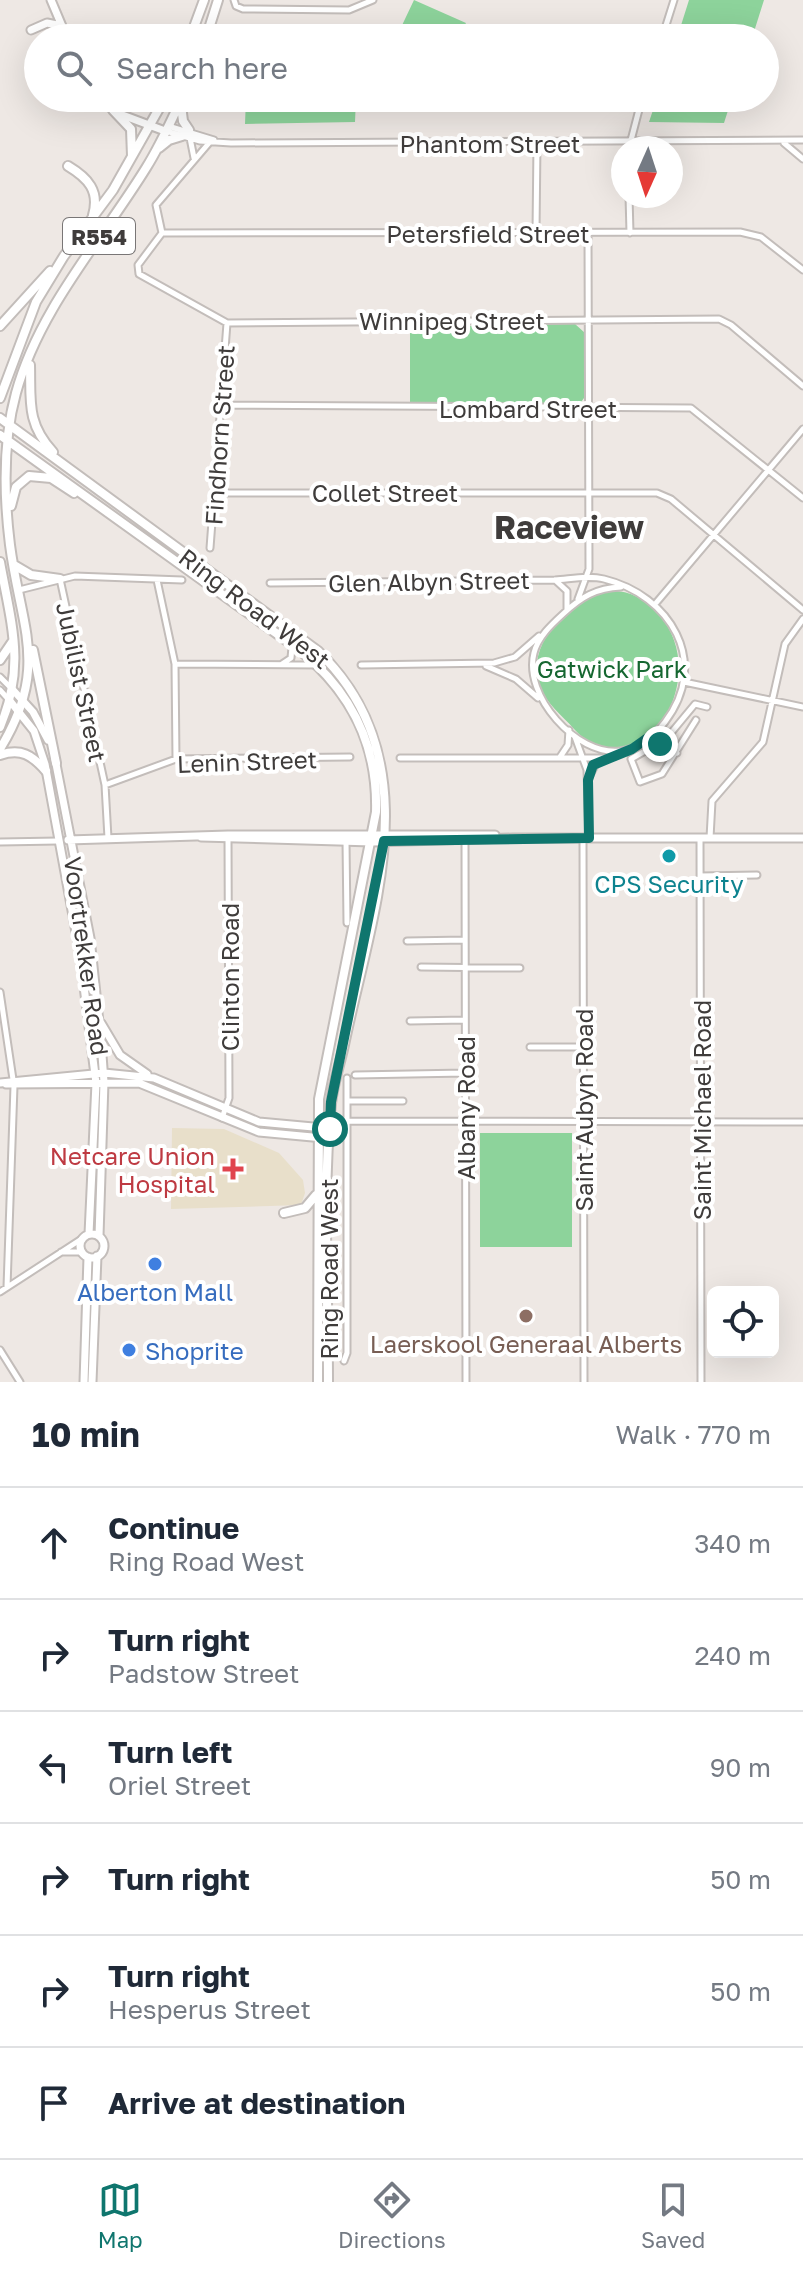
<!DOCTYPE html>
<html lang="en">
<head>
<meta charset="utf-8">
<style>
  body { margin:0; font-family:"Golos Text",sans-serif; background:#f6f6f7; color:#1f2937 }
  .controls { position:absolute; right:24px; bottom:24px; display:grid; overflow:hidden; border-radius:12px; box-shadow:0 8px 32px #0002 }
  .controls button { width:72px; height:72px; display:grid; place-items:center; padding:0; border:0; border-bottom:2px solid #e0e1e3; background:#fff; color:#1f2937; font:40px sans-serif }
  .compass { position:absolute; left:611px; top:136px; width:72px; height:72px; border-radius:50%; background:#fff; box-shadow:0 8px 32px #0002; rotate:183deg }
  .stop { position:absolute; width:24px; height:24px; margin:-18px; border:6px solid #0f766e; border-radius:50%; background:#fff }
  .stop.end { background:#0f766e; border-color:#fff; box-shadow:0 2px 8px #0008 }
  .list { margin:0; padding:0; list-style:none }
  h2 { display:flex; justify-content:space-between; align-items:center; height:104px; margin:0; padding:0 32px; font-size:34px }
  h2 small { font-size:26px; font-weight:400; color:#747a83 }
  .list li { display:grid; grid-template-columns:52px 1fr auto; gap:24px; align-items:center; box-sizing:border-box; height:112px; padding:0 32px; border-top:2px solid #e0e1e3 }
  .list b { display:block; font-size:30px; white-space:nowrap }
  .list p { margin:0; font-size:26px; white-space:nowrap; color:#747a83 }
  .list em { font-size:26px; font-style:normal; color:#747a83 }
  .icon { flex:none; width:44px; height:44px; fill:none; stroke:currentColor; stroke-width:2; stroke-linecap:round; stroke-linejoin:round }
  .map { position:relative; flex:none; width:803px; height:1382px; overflow:hidden }
  .search { position:absolute; background:#fff; box-shadow:0 8px 32px #0002; left:24px; right:24px; top:24px; height:88px; display:flex; align-items:center; gap:20px; box-sizing:border-box; padding:0 28px; border-radius:44px; color:#747a83; font-size:30px }
  .sheet { height:776px; background:#fff }
  nav { display:flex; justify-content:space-around; align-items:center; box-sizing:border-box; height:112px; border-top:2px solid #e0e1e3; background:#fff; font-size:22px; color:#747a83 }
  nav a { display:grid; justify-items:center; gap:4px }
  nav .on { color:#0f766e }
  .map>svg:first-child { display:block }
  .medical { fill:#e8dfca }
  .green { fill:#8dd39b }
  .lines { fill:none; stroke-linecap:round; stroke-linejoin:round }
  .street-casing { stroke:#c3bdba; stroke-width:9 }
  .secondary-casing { stroke:#c3bdba; stroke-width:11 }
  .primary-casing { stroke:#c3bdba; stroke-width:12 }
  .street { stroke:#fff; stroke-width:5 }
  .secondary { stroke:#fff; stroke-width:7 }
  .primary { stroke:#fff; stroke-width:8 }
  .route { stroke:#0f766e; stroke-width:10 }
  .culture-dot { fill:#0f9aa8; stroke:#fff; stroke-width:3 }
  .health-dot { fill:#e0444e; stroke:#fff; stroke-width:3 }
  .shop-dot { fill:#3f7fe0; stroke:#fff; stroke-width:3 }
  .education-dot { fill:#8d6e63; stroke:#fff; stroke-width:3 }
  .labels { text-anchor:middle; dominant-baseline:central; stroke-width:8; stroke-linejoin:round; paint-order:stroke }
  .shield { fill:#fff; stroke:#797676; stroke-width:2 }
  .shield-label { font-size:22px; font-weight:bold; fill:#3f3c3b }
  .street-label { font-size:24px; fill:#3f3c3b; stroke:#fff }
  .park-label { font-size:24px; fill:#166731; stroke:#fff }
  .culture-label { font-size:24px; fill:#0d838f; stroke:#fff }
  .health-label { font-size:24px; fill:#be3a42; stroke:#fff; text-anchor:end }
  .shop-label { font-size:24px; fill:#366cbe; stroke:#fff }
  .education-label { font-size:24px; fill:#785e54; stroke:#fff }
  .district-label { font-size:32px; font-weight:bold; fill:#3f3c3b; stroke:#fff }
</style>
</head>
<body>
<div class="map">
<svg width="803" height="1382" viewBox="0 0 803 1382">
  <rect width="100%" height="100%" fill="#eee8e4"/>
  <path class="medical" d="M 172,1128 L 224,1129 L 279,1153 L 303,1180 L 305,1193 L 301,1205 L 171,1209 Z"/>
  <path class="green" d="M 414,0 L 466,23 L 458,38 L 396,38 Z
    M 689,0 L 764,0 L 752,38 L 677,38 Z
    M 248,25 L 359,27 L 359,38 L 248,38 Z
    M 246,98 L 356,98 L 355,122 L 245,124 Z
    M 657,98 L 732,98 L 724,123 L 649,122 Z
    M 575,324 L 585,333 L 584,398 L 579,405 L 410,405 L 410,327 Z
    M 605,591 C 627,589 645,598 659,614 C 717,683 635,796 574,729 C 562,715 546,704 540,686 C 524,645 569,602 605,591 Z
    M 480,1133 L 572,1133 L 572,1247 L 480,1247 Z"/>
  <g class="lines">
    <defs>
      <path id="street" d="M 234,0 L 236,6 L 243,9 L 349,10 L 373,0
        M 662,38 L 674,0
        M 168,126 L 214,140
        M 166,131 L 200,141 L 231,143 L 803,140
        M 190,138 L 194,158
        M 784,143 L 803,159
        M 629,148 L 642,98
        M 629,196 L 630,233
        M 536,232 L 537,143
        M 162,233 L 138,265 L 139,274 L 227,323 L 719,319 L 731,325 L 803,386
        M 162,233 L 740,232 L 761,237 L 803,270
        M 162,233 L 156,205 L 209,143
        M 221,405 L 691,408 L 803,498
        M 214,493 L 657,493 L 671,499 L 803,610
        M 210,548 L 227,323
        M 60,579 L 105,785 L 108,838
        M 157,580 L 175,664 L 176,759
        M 555,580 L 567,591 L 567,609
        M 270,583 L 555,580 C 571,579 588,575 604,579 C 670,595 711,662 665,722 C 654,736 638,749 620,751 C 576,756 523,695 534,653 C 538,637 551,625 563,614 C 581,597 596,588 621,587
        M 19,590 L 75,576 L 182,580
        M 578,599 L 589,569 L 588,233
        M 656,603 L 803,429
        M 175,664 L 319,665 L 327,659
        M 282,664 L 291,658 L 292,647
        M 361,665 L 494,663 L 515,657 L 539,636
        M 486,666 L 516,679 L 538,698
        M 0,677 L 11,688
        M 684,682 L 803,707
        M 0,690 L 9,700
        M 696,720 L 662,774 L 640,782 L 631,759 L 666,739 L 695,704 L 707,707
        M 656,732 L 677,753
        M 575,737 L 587,770 L 589,838
        M 560,757 L 568,745 L 569,730
        M 400,758 L 607,758
        M 589,777 L 597,762 L 620,753
        M 105,785 L 176,759 L 350,757
        M 583,838 L 584,1382
        M 700,838 L 701,1382
        M 710,838 L 712,801 L 763,742 L 785,644 L 803,619
        M 465,839 L 466,1382
        M 346,841 L 347,923
        M 0,842 L 58,841
        M 700,876 L 757,875
        M 407,941 L 465,940
        M 421,967 L 520,968
        M 0,992 L 14,1086 L 7,1287
        M 410,1021 L 465,1020
        M 530,1047 L 583,1047
        M 355,1075 L 465,1073
        M 347,1101 L 403,1101
        M 222,1118 L 229,1098 L 228,836
        M 347,1121 L 803,1122
        M 61,1252 L 82,1252
        M 0,1292 L 83,1238
        M 0,1350 L 20,1382
        M 344,1361 L 347,1353 L 347,1078"/>
      <path id="secondary" d="M 51,0 L 67,38
        M 31,30 L 47,23 L 62,26
        M 99,98 L 117,113 L 165,131
        M 13,690 L 33,712 L 48,740
        M 10,701 L 34,731 L 45,764 L 80,954 L 96,1083 L 89,1234
        M 55,759 L 90,938 L 101,1041 L 104,1082 L 99,1236
        M 201,837 L 372,842 L 513,838 L 803,838
        M 68,840 L 228,835 L 495,835
        M 101,1023 L 120,1055 L 147,1074
        M 0,1083 L 104,1073 L 154,1078 L 259,1122 L 324,1128
        M 6,1084 L 139,1083 L 259,1132 L 323,1138
        M80 1246a12 12 0 1 1 24 0a12 12 0 1 1-24 0Z
        M 84,1382 L 88,1257
        M 92,1382 L 97,1256"/>
      <path id="primary" d="M 190,38 L 204,0
        M 206,38 L 218,0
        M 111,98 L 138,105 L 156,98
        M 181,105 L 183,121 L 189,130
        M 113,110 L 131,129 L 132,156
        M 159,148 L 169,140 L 182,136
        M 68,166 C 88,178 100,191 93,215
        M 0,326 L 50,271
        M 30,365 C 31,400 26,423 53,452
        M 0,398 L 36,302 L 64,256 L 113,190 L 165,98
        M 0,418 L 318,651 C 432,761 372,911 344,1045 C 340,1064 333,1084 331,1104 C 322,1195 328,1290 328,1382
        M 0,435 L 301,651 C 352,693 378,745 376,812 L 319,1099 L 318,1382
        M 11,506 L 16,487 L 29,476 L 51,478 L 74,493
        M 0,562 C 11,623 26,666 0,727
        M 14,565 L 31,575 L 60,579
        M 33,650 L 56,763
        M 0,660 L 13,641
        M 0,749 C 50,667 21,629 10,545 C 4,497 3,440 16,393 C 39,309 101,241 146,168 C 160,146 171,121 182,98
        M 0,755 C 21,748 32,755 46,771
        M 284,1213 L 305,1208 L 316,1195"/>
    </defs>
    <use href="#street" class="street-casing"/>
    <use href="#secondary" class="secondary-casing"/>
    <use href="#primary" class="primary-casing"/>
    <use href="#street" class="street"/>
    <use href="#secondary" class="secondary"/>
    <use href="#primary" class="primary"/>
  </g>
  <g class="lines">
    <path class="route" d="M 330,1129 L 331,1102 L 384,841 L 589,838 L 588,780 L 593,765 L 632,749 L 656,732 L 664,741 L 660,744"/>
  </g>
  <circle class="culture-dot" cx="669" cy="856" r="8"/>
  <path class="health-dot" d="M229 1157h8v8h8v8h-8v8h-8v-8h-8v-8h8z"/>
  <g class="shop-dot">
    <circle cx="155" cy="1264" r="8"/>
    <circle cx="129" cy="1350" r="8"/>
  </g>
  <circle class="education-dot" cx="526" cy="1316" r="8"/>
  <g class="labels">
    <rect class="shield" x="63" y="218" width="72" height="36" rx="6"/>
    <g class="shield-label">
      <text x="99" y="236">R554</text>
    </g>
    <g class="street-label">
      <text x="490" y="143">Phantom Street</text>
      <text x="488" y="233">Petersfield Street</text>
      <text x="452" y="320">Winnipeg Street</text>
      <text x="528" y="408">Lombard Street</text>
      <text transform="translate(219 435) rotate(-86)">Findhorn Street</text>
      <text x="385" y="492">Collet Street</text>
      <text transform="translate(429 581) rotate(-1)">Glen Albyn Street</text>
      <text transform="translate(255 608) rotate(37)">Ring Road West</text>
      <text transform="translate(82 682) rotate(78)">Jubilist Street</text>
      <text transform="translate(247 761) rotate(-2)">Lenin Street</text>
      <text transform="translate(87 956) rotate(82)">Voortrekker Road</text>
      <text transform="translate(229 977) rotate(-90)">Clinton Road</text>
      <text transform="translate(465 1108) rotate(-90)">Albany Road</text>
      <text transform="translate(583 1110) rotate(-90)">Saint Aubyn Road</text>
      <text transform="translate(701 1110) rotate(-90)">Saint Michael Road</text>
      <text transform="translate(328 1269) rotate(-90)">Ring Road West</text>
    </g>
    <g class="park-label">
      <text x="612" y="668">Gatwick Park</text>
    </g>
    <g class="culture-label">
      <text x="669" y="883">CPS Security</text>
    </g>
    <g class="health-label">
      <text x="215" y="1155">Netcare Union<tspan x="215" dy="28">Hospital</tspan></text>
    </g>
    <g class="shop-label">
      <text x="155" y="1291">Alberton Mall</text>
      <text x="145" y="1350" text-anchor="start">Shoprite</text>
    </g>
    <g class="education-label">
      <text x="526" y="1343">Laerskool Generaal Alberts</text>
    </g>
    <g class="district-label">
      <text x="569" y="527">Raceview</text>
    </g>
  </g>
</svg>
<div class="controls">
<button><svg class="icon" aria-label="locate" viewBox="0 0 24 24"><circle cx="12" cy="12" r="6"/><path d="M12 2v4M12 18v4M2 12h4M18 12h4"/></svg></button>
</div>
<svg class="compass" viewBox="-18 -18 36 36"><path d="M0-13l5 13h-10z" fill="#e53935"/><path d="M0 13l5-13h-10z" fill="#747a83"/></svg>
<div class="stop" style="left:330px;top:1129px"></div>
<div class="stop end" style="left:660px;top:744px"></div>
<div class="search"><svg class="icon" aria-label="search" viewBox="0 0 24 24"><circle cx="10" cy="10" r="6"/><path d="M15 15l6 6"/></svg>Search here</div>
</div>
<section class="sheet">
<h2>10 min<small>Walk · 770 m</small></h2>
<ul class="list">
<li><svg class="icon" aria-label="ahead" viewBox="0 0 24 24"><path d="M12 20V5M6 11l6-6 6 6"/></svg><div><b>Continue</b><p>Ring Road West</p></div><em>340 m</em></li>
<li><svg class="icon" aria-label="right" viewBox="0 0 24 24"><path d="M7 20v-9h11M14 6l5 5-5 5"/></svg><div><b>Turn right</b><p>Padstow Street</p></div><em>240 m</em></li>
<li><svg class="icon" aria-label="left" viewBox="0 0 24 24"><path d="M17 20v-9H6M10 6l-5 5 5 5"/></svg><div><b>Turn left</b><p>Oriel Street</p></div><em>90 m</em></li>
<li><svg class="icon" aria-label="right" viewBox="0 0 24 24"><path d="M7 20v-9h11M14 6l5 5-5 5"/></svg><div><b>Turn right</b></div><em>50 m</em></li>
<li><svg class="icon" aria-label="right" viewBox="0 0 24 24"><path d="M7 20v-9h11M14 6l5 5-5 5"/></svg><div><b>Turn right</b><p>Hesperus Street</p></div><em>50 m</em></li>
<li><svg class="icon" aria-label="arrive" viewBox="0 0 24 24"><path d="M6 21V4h12l-3 4 3 4H6"/></svg><div><b>Arrive at destination</b></div></li>
</ul>
</section>
<nav>
<a class="on"><svg class="icon" aria-label="map" viewBox="0 0 24 24"><path d="M3 6l6-2 6 2 6-2v14l-6 2-6-2-6 2zM9 4v14M15 6v14"/></svg>Map</a>
<a><svg class="icon" aria-label="directions" viewBox="0 0 24 24"><path d="M12 3l9 9-9 9-9-9zM9 14v-3h6M13 9l2 2-2 2"/></svg>Directions</a>
<a><svg class="icon" aria-label="saved" viewBox="0 0 24 24"><path d="M7 4h10v16l-5-4-5 4z"/></svg>Saved</a>
</nav>
</body>
</html>
